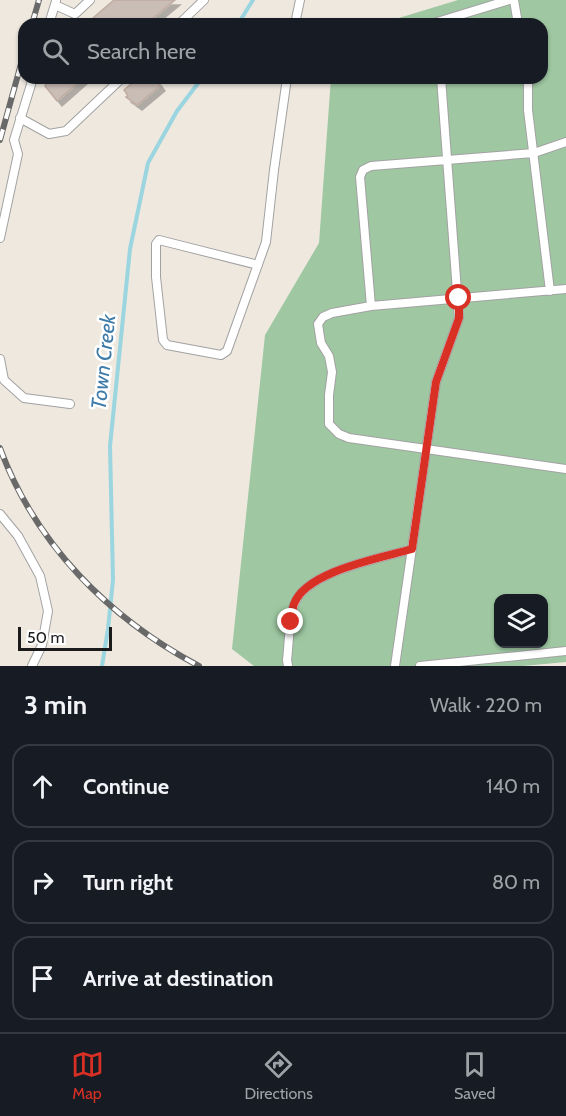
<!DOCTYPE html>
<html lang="en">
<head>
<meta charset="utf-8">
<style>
  body { margin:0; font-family:Cabin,sans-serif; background:#20242c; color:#f1f3f6 }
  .controls { position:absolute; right:18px; bottom:18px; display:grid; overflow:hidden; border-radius:12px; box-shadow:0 2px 4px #0004 }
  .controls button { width:54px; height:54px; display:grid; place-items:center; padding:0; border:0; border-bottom:2px solid #363941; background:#171b24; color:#f1f3f6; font:30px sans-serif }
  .scale { position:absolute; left:18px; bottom:15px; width:94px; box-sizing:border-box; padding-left:6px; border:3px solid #1b1b1b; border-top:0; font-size:16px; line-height:21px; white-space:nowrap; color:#1b1b1b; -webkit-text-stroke:4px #fff; paint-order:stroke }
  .stop { position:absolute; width:18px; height:18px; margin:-14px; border:4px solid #d93025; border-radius:50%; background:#fff }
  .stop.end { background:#d93025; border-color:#fff; box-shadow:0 2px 6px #0008 }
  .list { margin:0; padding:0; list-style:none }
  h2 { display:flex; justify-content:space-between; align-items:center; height:78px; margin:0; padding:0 24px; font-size:26px }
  h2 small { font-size:20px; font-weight:400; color:#9ea1a6 }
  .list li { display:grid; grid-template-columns:39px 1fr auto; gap:18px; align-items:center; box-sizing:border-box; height:84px; margin:0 12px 12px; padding:0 12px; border:2px solid #363941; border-radius:18px }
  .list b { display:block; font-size:22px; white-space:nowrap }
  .list em { font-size:20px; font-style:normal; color:#9ea1a6 }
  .icon { flex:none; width:33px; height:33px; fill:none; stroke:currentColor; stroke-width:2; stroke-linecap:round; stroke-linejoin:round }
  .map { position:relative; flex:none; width:566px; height:666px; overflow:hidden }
  .search { position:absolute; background:#171b24; box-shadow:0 2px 4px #0004; left:18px; right:18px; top:18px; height:66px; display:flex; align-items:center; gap:15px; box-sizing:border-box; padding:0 21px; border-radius:18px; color:#9ea1a6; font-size:22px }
  .sheet { height:366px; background:#171b24 }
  nav { display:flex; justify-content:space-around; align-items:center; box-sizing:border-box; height:84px; border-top:2px solid #363941; background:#171b24; font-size:16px; color:#9ea1a6 }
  nav a { display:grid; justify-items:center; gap:3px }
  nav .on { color:#d93025 }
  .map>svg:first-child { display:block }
  .cemetery { fill:#9fc8a2; fill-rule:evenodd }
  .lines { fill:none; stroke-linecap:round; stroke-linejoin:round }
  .stream { stroke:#9bd5df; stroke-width:4 }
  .building { fill:#c9bdb5; stroke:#c0aca1; stroke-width:1.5; filter:url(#shadow) }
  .lane-casing { stroke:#a2a2a2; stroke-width:10 }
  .lane { stroke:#fff; stroke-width:8 }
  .rail-casing { stroke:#696969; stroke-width:6 }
  .rail { stroke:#fff; stroke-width:4; stroke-dasharray:11; stroke-linecap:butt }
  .route { stroke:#d93025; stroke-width:8 }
  .labels { text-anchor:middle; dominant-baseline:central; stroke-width:5; stroke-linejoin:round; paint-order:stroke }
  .water-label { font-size:21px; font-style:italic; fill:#3f7ba8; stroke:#fff }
</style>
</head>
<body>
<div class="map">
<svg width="566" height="666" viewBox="0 0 566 666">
  <defs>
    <filter id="shadow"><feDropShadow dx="5" dy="5" stdDeviation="0" flood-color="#0004"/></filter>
  </defs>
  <rect width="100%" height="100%" fill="#eee8df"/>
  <path class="cemetery" d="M 458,0 L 566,0 L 566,662 L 523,666 L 254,666 L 232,649 L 265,335 L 319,243 L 331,78 L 542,78 L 542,24 L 379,24 ZM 498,598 L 544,598 L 544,644 L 498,644 Z"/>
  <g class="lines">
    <path class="stream" d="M 238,24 L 253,0
      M 102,666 L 108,629 L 113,580 L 110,446 L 130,249 L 148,163 L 177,111 L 202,78"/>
  </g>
  <path class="building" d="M 114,0 L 175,0 L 146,24 L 86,24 Z
    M 47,78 L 83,78 L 57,101 L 45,86 Z
    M 138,78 L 154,78 L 160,86 L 137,105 L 126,97 L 128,96 L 124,90 Z"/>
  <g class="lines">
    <defs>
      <path id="lane" d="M 514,0 L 518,24
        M 55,5 L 75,14 L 90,0
        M 49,24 L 56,1
        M 179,24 L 204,0
        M 295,24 L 300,0
        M 437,24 L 437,22 L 509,0
        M 528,78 L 528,110 L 550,291
        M 20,118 L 49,134 L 66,131 L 122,78
        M 0,238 L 18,154 L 14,140 L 33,78
        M 258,265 L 159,240 L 156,244 L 156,277 L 163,340 L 167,345 L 221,355 L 227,351 L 266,242 L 274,170 L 287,78
        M 566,289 L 371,306 L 332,313 L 323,317 L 318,324 L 321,343 L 329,356 L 332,372 L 329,395 L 329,424 L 339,434 L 349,438 L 566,469
        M 371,306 L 360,177 L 363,170 L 371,166 L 534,153 L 566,142
        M 0,359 L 4,380 L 24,398 L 70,404
        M 0,514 L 18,536 L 40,576 L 48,611 L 42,645 L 32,666
        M 288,666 L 287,660 C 289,644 289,620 294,605 C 305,571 382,558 412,549
        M 395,666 L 436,382 L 459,318 L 441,78
        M 420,666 L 566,651"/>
    </defs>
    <use href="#lane" class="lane-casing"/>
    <use href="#lane" class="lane"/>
    <defs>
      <path id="rail" d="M 32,24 L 39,0
        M 0,140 L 24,53
        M 0,448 C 35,544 110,619 199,666"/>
    </defs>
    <use href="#rail" class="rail-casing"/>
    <use href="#rail" class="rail"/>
  </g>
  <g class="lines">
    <path class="route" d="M 291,622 C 292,617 292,609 294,604 C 306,571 381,558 412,549 L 436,382 L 459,318 L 459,298"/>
  </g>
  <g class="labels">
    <g class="water-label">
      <text transform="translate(103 362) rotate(-84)">Town Creek</text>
    </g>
  </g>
</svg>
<div class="controls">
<button><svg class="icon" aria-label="layers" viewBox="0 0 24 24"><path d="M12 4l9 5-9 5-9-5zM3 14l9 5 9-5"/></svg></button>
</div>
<div class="scale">50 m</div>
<div class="stop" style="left:459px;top:298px"></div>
<div class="stop end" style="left:291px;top:622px"></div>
<div class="search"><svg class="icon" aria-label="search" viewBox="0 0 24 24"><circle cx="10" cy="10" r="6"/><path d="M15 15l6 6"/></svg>Search here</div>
</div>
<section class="sheet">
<h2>3 min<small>Walk · 220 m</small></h2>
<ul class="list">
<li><svg class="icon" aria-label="ahead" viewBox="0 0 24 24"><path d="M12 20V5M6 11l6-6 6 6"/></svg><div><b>Continue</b></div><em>140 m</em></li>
<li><svg class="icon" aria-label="right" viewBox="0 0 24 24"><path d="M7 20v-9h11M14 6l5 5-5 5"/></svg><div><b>Turn right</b></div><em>80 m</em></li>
<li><svg class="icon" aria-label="arrive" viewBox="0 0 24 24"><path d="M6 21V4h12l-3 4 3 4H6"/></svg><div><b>Arrive at destination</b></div></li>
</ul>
</section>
<nav>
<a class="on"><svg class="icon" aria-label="map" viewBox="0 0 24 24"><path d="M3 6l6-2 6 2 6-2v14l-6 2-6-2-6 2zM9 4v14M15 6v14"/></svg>Map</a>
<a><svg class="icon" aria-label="directions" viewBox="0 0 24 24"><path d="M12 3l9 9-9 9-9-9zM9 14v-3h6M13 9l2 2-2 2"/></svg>Directions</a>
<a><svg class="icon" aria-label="saved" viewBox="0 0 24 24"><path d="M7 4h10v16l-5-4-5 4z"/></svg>Saved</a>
</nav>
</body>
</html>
